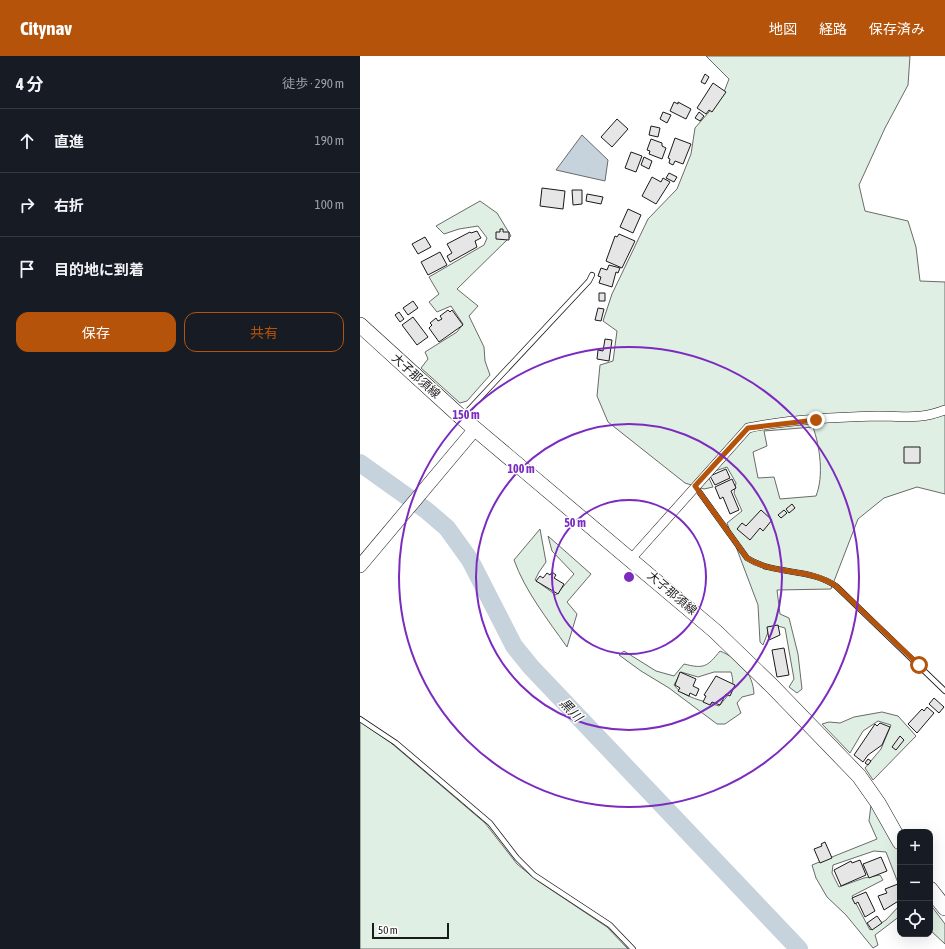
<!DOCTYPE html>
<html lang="ja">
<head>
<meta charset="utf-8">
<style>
  body { margin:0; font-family:"Asap Condensed","Noto Sans JP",sans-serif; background:#242831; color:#f1f3f6 }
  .controls { position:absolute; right:12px; bottom:12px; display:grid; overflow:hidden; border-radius:8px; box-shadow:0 4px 16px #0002 }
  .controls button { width:36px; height:36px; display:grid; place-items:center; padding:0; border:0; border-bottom:1px solid #363941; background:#171b24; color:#f1f3f6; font:20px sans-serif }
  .scale { position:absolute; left:12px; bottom:10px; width:77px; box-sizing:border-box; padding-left:4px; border:2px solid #1a1a1a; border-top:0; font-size:11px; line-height:14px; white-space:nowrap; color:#1a1a1a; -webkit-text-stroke:3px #fff; paint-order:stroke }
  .stop { position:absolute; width:12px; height:12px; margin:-9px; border:3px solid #b45309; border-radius:50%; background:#fff }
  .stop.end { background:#b45309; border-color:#fff; box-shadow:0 1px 4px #0008 }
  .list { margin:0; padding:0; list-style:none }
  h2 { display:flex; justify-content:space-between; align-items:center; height:52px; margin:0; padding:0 16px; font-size:17px }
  h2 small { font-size:13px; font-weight:400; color:#9ea1a6 }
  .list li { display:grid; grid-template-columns:26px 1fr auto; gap:12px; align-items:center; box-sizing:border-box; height:64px; padding:0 16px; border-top:1px solid #363941 }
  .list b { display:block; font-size:15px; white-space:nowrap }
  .list em { font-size:13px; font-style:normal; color:#9ea1a6 }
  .actions { display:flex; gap:8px; padding:12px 16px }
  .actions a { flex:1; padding:9px 0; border:1px solid #b45309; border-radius:12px; text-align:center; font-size:14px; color:#b45309 }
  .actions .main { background:#b45309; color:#fff }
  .icon { flex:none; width:22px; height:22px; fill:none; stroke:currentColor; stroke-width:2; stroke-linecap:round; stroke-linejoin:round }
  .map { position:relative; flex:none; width:585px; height:893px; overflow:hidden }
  header { display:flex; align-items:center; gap:24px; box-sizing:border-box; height:56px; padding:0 20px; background:#b45309; color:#fff }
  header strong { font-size:19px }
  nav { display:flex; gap:22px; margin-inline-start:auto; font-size:14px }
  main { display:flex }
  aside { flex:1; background:#171b24 }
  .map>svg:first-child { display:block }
  .green { fill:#e0efe3; stroke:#6a6a6a; fill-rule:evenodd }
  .water { fill:#c6d2dc; stroke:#6a6a6a }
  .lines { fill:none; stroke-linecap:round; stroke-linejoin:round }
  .river { stroke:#c6d2dc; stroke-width:18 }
  .building { fill:#e6e6e6; stroke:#1a1a1a }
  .lane-casing { stroke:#1a1a1a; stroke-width:6 }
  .street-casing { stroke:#1a1a1a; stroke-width:10 }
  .secondary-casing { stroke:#1a1a1a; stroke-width:14 }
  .primary-casing { stroke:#1a1a1a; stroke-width:16 }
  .lane { stroke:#fff; stroke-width:4.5 }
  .street { stroke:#fff; stroke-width:9 }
  .secondary { stroke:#fff; stroke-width:13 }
  .primary { stroke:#fff; stroke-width:15 }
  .route { stroke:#b45309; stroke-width:5 }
  .ring { fill:none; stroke:#7b2cbf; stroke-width:2 }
  .labels { text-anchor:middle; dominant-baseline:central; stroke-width:3; stroke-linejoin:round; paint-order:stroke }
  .street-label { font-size:12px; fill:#1a1a1a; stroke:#fff }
  .water-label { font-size:13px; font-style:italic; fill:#1a1a1a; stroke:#fff }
  .centre { fill:#7b2cbf; stroke:#fff; stroke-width:2 }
  .ring-label { font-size:12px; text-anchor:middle; font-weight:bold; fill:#7b2cbf; stroke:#fff; stroke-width:3; stroke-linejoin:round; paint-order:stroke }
</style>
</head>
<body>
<header>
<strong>Citynav</strong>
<nav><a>地図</a><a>経路</a><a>保存済み</a></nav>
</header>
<main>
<aside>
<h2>4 分<small>徒歩 · 290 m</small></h2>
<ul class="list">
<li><svg class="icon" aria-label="ahead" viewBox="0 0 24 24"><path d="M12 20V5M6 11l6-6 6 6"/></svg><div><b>直進</b></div><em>190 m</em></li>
<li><svg class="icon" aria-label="right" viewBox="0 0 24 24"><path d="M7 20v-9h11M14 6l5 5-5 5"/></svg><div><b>右折</b></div><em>100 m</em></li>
<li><svg class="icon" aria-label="arrive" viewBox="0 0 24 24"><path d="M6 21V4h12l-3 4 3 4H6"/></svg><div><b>目的地に到着</b></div></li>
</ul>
<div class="actions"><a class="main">保存</a><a>共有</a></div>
</aside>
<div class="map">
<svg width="585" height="893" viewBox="0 0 585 893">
  <rect width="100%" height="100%" fill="#fff"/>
  <path class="green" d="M 346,0 L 550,0 L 548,29 L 525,72 L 499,129 L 505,155 L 548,165 L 556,191 L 560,225 L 585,226 L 585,438 L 557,431 L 524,442 L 498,463 L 471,533 L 417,534 L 420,558 L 429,562 L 438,598 L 442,633 L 437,637 L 429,631 L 434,623 L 425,572 L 418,570 L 410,571 L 403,589 L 400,586 L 398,549 L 367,467 L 382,455 L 374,437 L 376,427 L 367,411 L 352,416 L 348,420 L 353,431 L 344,433 L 325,427 L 248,366 L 237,340 L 240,309 L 253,305 L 257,275 L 243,265 L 252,238 L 288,163 L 317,133 L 331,98 L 335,72 L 362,41 L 369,23 ZM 453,371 C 460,391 464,420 456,440 L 420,443 L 414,421 L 398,422 L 393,396 L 407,390 L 404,375 Z
    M 120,145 L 137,157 L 151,180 L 97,233 L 118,250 L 109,260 L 124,291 L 125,305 L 130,319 L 107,345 L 100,347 L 61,312 L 68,303 L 65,296 L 97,276 L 103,268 L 91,250 L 77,256 L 69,246 L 79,238 L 69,221 L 124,189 L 127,182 L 118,170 L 99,173 L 84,178 L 76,170 Z
    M 180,473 L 186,506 L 179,516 L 175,524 L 196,539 L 214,518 L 192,495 L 188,480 L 231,518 L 207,546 L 217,558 L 207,591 C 188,564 165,535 154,504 Z
    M 264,595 L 296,615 L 314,620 L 324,608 C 344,613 347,611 360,595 C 379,603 393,617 394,638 L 382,641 L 377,647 L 381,657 L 365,668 L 357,668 L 309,632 L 281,615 L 259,599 ZM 321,616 L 338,621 L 354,616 L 371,616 C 376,632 370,637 359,650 C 345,645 323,642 314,629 Z
    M 522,656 L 538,660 L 556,680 L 513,724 L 505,712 L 521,693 L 531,669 L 518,665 L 503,675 L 490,697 L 462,668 L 469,666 L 480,667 L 494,661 Z
    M 0,666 L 30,686 L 125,767 L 157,808 L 178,825 L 247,871 L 268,893 L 0,893 Z
    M 511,749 L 540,797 L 540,832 L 526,796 L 514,795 L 473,809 L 472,817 L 479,831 L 504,822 L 520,819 L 523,824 L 492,840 L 510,874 L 526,864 L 540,849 L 540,860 L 515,879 L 518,889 L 513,892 L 486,859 L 467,841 L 456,822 L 452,809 L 517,783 L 509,765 Z
    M 570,848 L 585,868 L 585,888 L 570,874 Z"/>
  <path class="water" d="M 222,79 L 248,104 L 245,125 L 196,114 Z"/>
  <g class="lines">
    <path class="river" d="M 0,407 L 66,454 L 87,472 L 110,504 L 154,590 L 171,611 L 439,893"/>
  </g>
  <path class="building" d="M 345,18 L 349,21 L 345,28 L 341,26 Z
    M 353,27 L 366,36 L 352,56 L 349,54 L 346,58 L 337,52 Z
    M 314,46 L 318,48 L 318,46 L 331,53 L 326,63 L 310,55 Z
    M 303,56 L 311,59 L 307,67 L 300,63 Z
    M 339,56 L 344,60 L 340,65 L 335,62 Z
    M 257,63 L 268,73 L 252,91 L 241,81 Z
    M 291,70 L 300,72 L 298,81 L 289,79 Z
    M 315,82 L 331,88 L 323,108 L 315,105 L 313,109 L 309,107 L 310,103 L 308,102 Z
    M 291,83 L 302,87 L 302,90 L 306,92 L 302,103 L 289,98 L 290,95 L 287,94 Z
    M 271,96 L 282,100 L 276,116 L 265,112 Z
    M 284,101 L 292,105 L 289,113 L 281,109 Z
    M 309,117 L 317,121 L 314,126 L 306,122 Z
    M 292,121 L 301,126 L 303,122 L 310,126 L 296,148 L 282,140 Z
    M 182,132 L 205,135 L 203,153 L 180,150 Z
    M 212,134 L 222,134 L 222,148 L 213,149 Z
    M 227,138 L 243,141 L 241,148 L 226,145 Z
    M 268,153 L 281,159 L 273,177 L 260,171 Z
    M 140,173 L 143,173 L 143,176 L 149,176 L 149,184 L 136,183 L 136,176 L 140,176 Z
    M 117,175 L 121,182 L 115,185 L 117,191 L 90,206 L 87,200 L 92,197 L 87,188 L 110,176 L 111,177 Z
    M 259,178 L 275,185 L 262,212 L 246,205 L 255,180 L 257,181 Z
    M 65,181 L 71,191 L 58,198 L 52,188 Z
    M 80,196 L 87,209 L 68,219 L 61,206 Z
    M 249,209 L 260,212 L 258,217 L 256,216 L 252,231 L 239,227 L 241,221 L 238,220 L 241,212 L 247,214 Z
    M 239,237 L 245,237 L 245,245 L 239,245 Z
    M 53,245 L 58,252 L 48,259 L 43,252 Z
    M 238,252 L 244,253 L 241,265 L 235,264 Z
    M 88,254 L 90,256 L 92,254 L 103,269 L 79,286 L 69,272 L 72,269 L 70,267 L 76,262 L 78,265 L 82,263 L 80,260 Z
    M 39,256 L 44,263 L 40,266 L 35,259 Z
    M 53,261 L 68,281 L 57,289 L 42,269 Z
    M 245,283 L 252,284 L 249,305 L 237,303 L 238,294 L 243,295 Z
    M 544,391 L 560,391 L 560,407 L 544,407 Z
    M 366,413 L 370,422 L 355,429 L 350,420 Z
    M 372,423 L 376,432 L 371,435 L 379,454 L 370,458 L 363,441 L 360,443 L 355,431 Z
    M 432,448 L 435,452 L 429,457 L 426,453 Z
    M 401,454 L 412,464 L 403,475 L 400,472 L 390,484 L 377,473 L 382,467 L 386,470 Z
    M 424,454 L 427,457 L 421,462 L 418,459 Z
    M 192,516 L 196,519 L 194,522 L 204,528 L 198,538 L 176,525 L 180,520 L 183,522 L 187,517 L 190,519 Z
    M 418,569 L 420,579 L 409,584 L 407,571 Z
    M 424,592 L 429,619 L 417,621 L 412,594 Z
    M 320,616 L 336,623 L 333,630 L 339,633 L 336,640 L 330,637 L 329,640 L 318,635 L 320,632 L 315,629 Z
    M 356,620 L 375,629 L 370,640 L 366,638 L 360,649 L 352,646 L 350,649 L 343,646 L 346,640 L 344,639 Z
    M 574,642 L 584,651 L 579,657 L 569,648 Z
    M 567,651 L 574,657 L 557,677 L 548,668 L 562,653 L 564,655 Z
    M 520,667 L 530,671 L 522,689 L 508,699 L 503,706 L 494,699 L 515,668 L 517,670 Z
    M 540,680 L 544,684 L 536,694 L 532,691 Z
    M 508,703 L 511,705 L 508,709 L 505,707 Z
    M 465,786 L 472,802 L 460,807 L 454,793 L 462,790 L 461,788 Z
    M 521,801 L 527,815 L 509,822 L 503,808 Z
    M 500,804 L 506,819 L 481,830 L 474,814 L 491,805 L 492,807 Z
    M 538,828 L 540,834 L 540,844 L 524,854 L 518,840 L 527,837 L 525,833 Z
    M 506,836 L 515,855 L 505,861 L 498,846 L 495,848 L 492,842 Z
    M 517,860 L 522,867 L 512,874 L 507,867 Z"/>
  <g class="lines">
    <defs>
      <path id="lane" d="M 103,360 L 229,225 L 232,219
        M 335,430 L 387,502 C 415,520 448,511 476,530 L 585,635
        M 0,663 L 36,687 L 130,767 L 157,802 L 174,819 L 250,869 L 273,893"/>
      <path id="street" d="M 271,503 L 388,372 C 430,363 476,361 519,360 C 545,360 559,364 585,354"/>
      <path id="secondary" d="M 0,510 L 115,373"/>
      <path id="primary" d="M 0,269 L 101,361 L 355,575 L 412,630 L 499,720 L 518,747 L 540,786
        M 570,833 L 585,852"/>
    </defs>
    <use href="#lane" class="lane-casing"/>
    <use href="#street" class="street-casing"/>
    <use href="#secondary" class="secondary-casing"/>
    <use href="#primary" class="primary-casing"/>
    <use href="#lane" class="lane"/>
    <use href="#street" class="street"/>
    <use href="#secondary" class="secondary"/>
    <use href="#primary" class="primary"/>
  </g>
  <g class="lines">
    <path class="route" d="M 456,364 L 388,372 L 335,430 L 387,502 C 415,520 448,511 476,530 L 559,609"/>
  </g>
  <g class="ring">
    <circle cx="269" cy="521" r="77"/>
    <circle cx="269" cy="521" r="153"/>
    <circle cx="269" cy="521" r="230"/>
  </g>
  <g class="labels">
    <g class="street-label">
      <text transform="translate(56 320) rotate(42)">大子那須線</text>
      <text transform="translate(312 537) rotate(40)">大子那須線</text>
    </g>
    <g class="water-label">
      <text transform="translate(211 654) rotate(46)">黒川</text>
    </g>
  </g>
  <circle cx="269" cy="521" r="6" class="centre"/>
  <g class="ring-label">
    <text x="106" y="363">150 m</text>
    <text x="161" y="417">100 m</text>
    <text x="215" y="471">50 m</text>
  </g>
</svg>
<div class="controls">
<button>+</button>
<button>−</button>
<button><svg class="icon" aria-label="locate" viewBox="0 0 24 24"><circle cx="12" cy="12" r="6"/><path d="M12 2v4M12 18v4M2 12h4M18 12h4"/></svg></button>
</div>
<div class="scale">50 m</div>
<div class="stop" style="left:559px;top:609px"></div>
<div class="stop end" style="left:456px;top:364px"></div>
</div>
</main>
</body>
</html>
